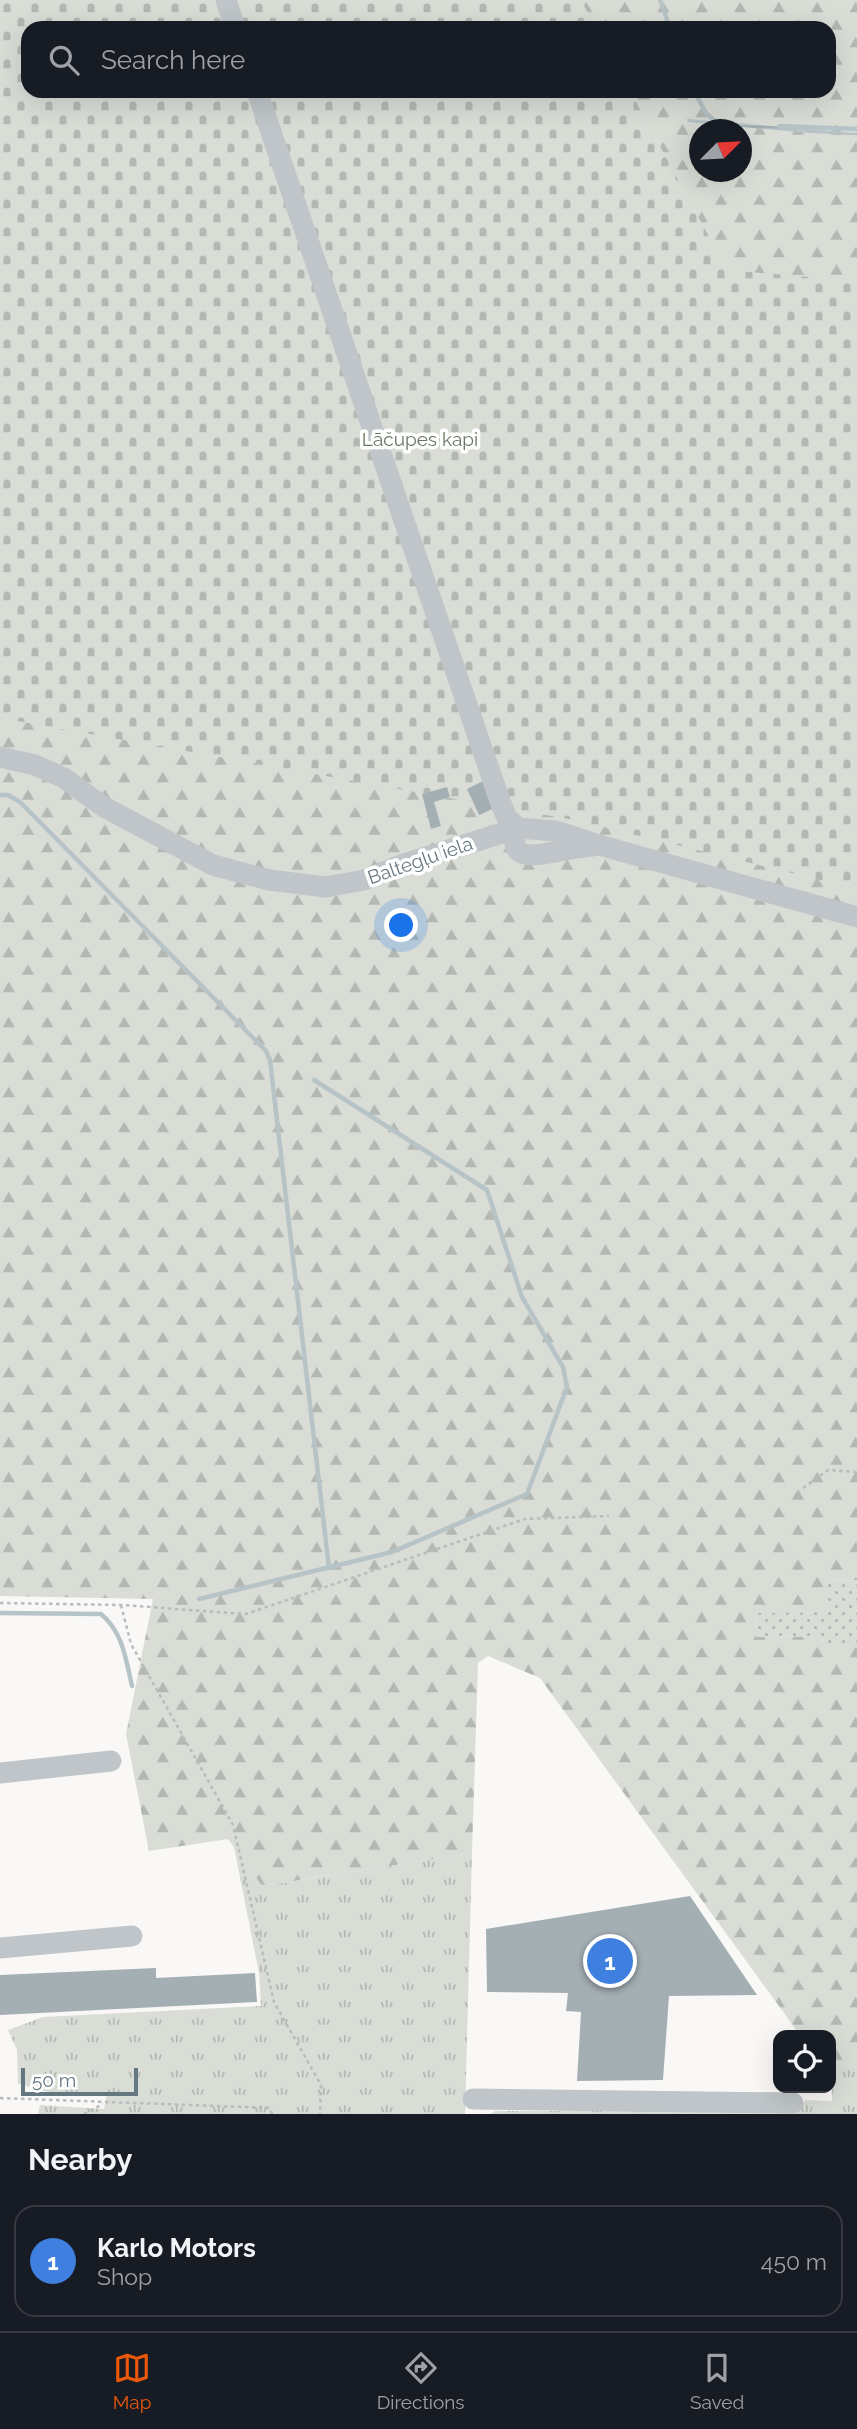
<!DOCTYPE html>
<html lang="en">
<head>
<meta charset="utf-8">
<style>
  body { margin:0; font-family:Raleway,sans-serif; background:#20242c; color:#f1f3f6 }
  .controls { position:absolute; right:21px; bottom:21px; display:grid; overflow:hidden; border-radius:14px; box-shadow:0 7px 28px #0002 }
  .controls button { width:63px; height:63px; display:grid; place-items:center; padding:0; border:0; border-bottom:2px solid #363941; background:#171b24; color:#f1f3f6; font:35px sans-serif }
  .compass { position:absolute; left:689px; top:119px; width:63px; height:63px; border-radius:50%; background:#171b24; box-shadow:0 7px 28px #0002; rotate:66deg }
  .scale { position:absolute; left:21px; bottom:18px; width:117px; box-sizing:border-box; padding-left:7px; border:4px solid #657780; border-top:0; font-size:19px; line-height:24px; white-space:nowrap; color:#657780; -webkit-text-stroke:5px #fff; paint-order:stroke }
  .you { position:absolute; left:402px; top:926px; width:24px; height:24px; margin:-18px; border:5px solid #fff; border-radius:50%; background:#1a73e8; box-shadow:0 0 0 10px #1a73e833 }
  .badge { display:grid; place-items:center; width:46px; height:46px; border-radius:50%; background:#ea580c; color:#fff; font-size:23px; font-weight:700 }
  .pin { position:absolute; translate:-50% -50%; border:4px solid #fff; box-shadow:0 2px 7px #0006 }
  .list { margin:0; padding:0; list-style:none }
  h2 { display:flex; justify-content:space-between; align-items:center; height:91px; margin:0; padding:0 28px; font-size:30px }
  h2 small { font-size:23px; font-weight:400; color:#9ea1a6 }
  .list li { display:grid; grid-template-columns:46px 1fr auto; gap:21px; align-items:center; box-sizing:border-box; height:112px; margin:0 14px 14px; padding:0 14px; border:2px solid #363941; border-radius:21px }
  .list b { display:block; font-size:26px; white-space:nowrap }
  .list p { margin:0; font-size:23px; white-space:nowrap; color:#9ea1a6 }
  .list em { font-size:23px; font-style:normal; color:#9ea1a6 }
  .icon { flex:none; width:38px; height:38px; fill:none; stroke:currentColor; stroke-width:2; stroke-linecap:round; stroke-linejoin:round }
  .map { position:relative; flex:none; width:857px; height:2114px; overflow:hidden }
  .search { position:absolute; background:#171b24; box-shadow:0 7px 28px #0002; left:21px; right:21px; top:21px; height:77px; display:flex; align-items:center; gap:18px; box-sizing:border-box; padding:0 24px; border-radius:21px; color:#9ea1a6; font-size:26px }
  .sheet { height:217px; background:#171b24 }
  nav { display:flex; justify-content:space-around; align-items:center; box-sizing:border-box; height:98px; border-top:2px solid #363941; background:#171b24; font-size:19px; color:#9ea1a6 }
  nav a { display:grid; justify-items:center; gap:4px }
  nav .on { color:#ea580c }
  .map>svg:first-child { display:block }
  .grass { fill:url(#grass-tufts) }
  .forest { fill:url(#forest-firs); fill-rule:evenodd }
  .cemetery { fill:url(#cemetery-stones) }
  .garden { fill:url(#garden-dots) }
  .water { fill:url(#water-rules) }
  .lines { fill:none; stroke-linecap:round; stroke-linejoin:round }
  .stream { stroke:#b7c4c7; stroke-width:4.5 }
  .building { fill:#a4afb4 }
  .path { stroke:#b8bcbe; stroke-width:2.5; stroke-dasharray:3.5 3.5; stroke-linecap:butt }
  .minor { stroke:#bfc5c8; stroke-width:21 }
  .labels { text-anchor:middle; dominant-baseline:central; stroke-width:7; stroke-linejoin:round; paint-order:stroke }
  .park-label { font-size:19px; fill:#697864; stroke:#fff }
  .street-label { font-size:19px; fill:#657780; stroke:#fff }
</style>
</head>
<body>
<div class="map">
<svg width="857" height="2114" viewBox="0 0 857 2114">
  <defs>
    <pattern id="grass-tufts" width="24" height="20" patternUnits="userSpaceOnUse" patternTransform="scale(1.75)"><rect width="24" height="20" fill="#d9ddd6"/><path d="M3 7l-1-3M5 7V3M7 7l1-3M15 17l-1-3M17 17v-4M19 17l1-3" fill="none" stroke="#b4b8b3"/></pattern>
    <pattern id="forest-firs" width="22" height="20" patternUnits="userSpaceOnUse" patternTransform="scale(1.75)"><rect width="22" height="20" fill="#d9ddd6"/><path d="M5 1l3.5 6h-7zM16 11l3.5 6h-7z" fill="#b4b8b3"/></pattern>
    <pattern id="cemetery-stones" width="16" height="16" patternUnits="userSpaceOnUse" patternTransform="scale(1.75)"><rect width="16" height="16" fill="#d9ddd6"/><path d="M2 7V4a2 2 0 0 1 4 0v3zM10 15v-3a2 2 0 0 1 4 0v3z" fill="#b4b8b3"/></pattern>
    <pattern id="garden-dots" width="8" height="8" patternUnits="userSpaceOnUse" patternTransform="scale(1.75)"><rect width="8" height="8" fill="#d9ddd6"/><path d="M2 2h.1M6 6h.1" fill="none" stroke="#b4b8b3" stroke-width="1.8" stroke-linecap="round"/></pattern>
    <pattern id="water-rules" width="6" height="5" patternUnits="userSpaceOnUse" patternTransform="scale(1.75)"><rect width="6" height="5" fill="#b7c4c7"/><path d="M0 2.5h6" fill="none" stroke="#98a4a7"/></pattern>
  </defs>
  <rect width="100%" height="100%" fill="#f9f8f6"/>
  <path class="grass" d="M 234,1847 L 262,1886 L 472,1853 L 465,2114 L 38,2114 L 40,2105 L 104,2109 L 107,2094 L 48,2092 L 18,2084 L 17,2050 L 8,2030 L 43,2017 L 261,2006 L 259,1973 Z
    M 831,2064 L 857,2066 L 857,2114 L 491,2114 L 495,2111 L 800,2111 L 805,2100 L 832,2101 Z"/>
  <path class="forest" d="M 0,0 L 857,0 L 857,1580 L 826,1581 L 826,1612 L 755,1614 L 756,1637 L 822,1636 L 823,1645 L 857,1645 L 857,2066 L 831,2064 L 831,2035 L 800,2035 L 540,1678 L 488,1656 L 478,1663 L 472,1853 L 262,1886 L 228,1839 L 149,1851 L 126,1734 L 153,1599 L 0,1596 ZM 28,28 L 829,28 L 829,91 L 28,91 ZM 700,130 L 742,130 L 742,172 L 700,172 Z"/>
  <path class="cemetery" d="M 0,0 L 581,0 L 596,28 L 28,28 L 28,91 L 630,91 L 727,270 L 857,281 L 857,889 L 574,820 L 0,718 Z"/>
  <path class="garden" d="M 857,1580 L 857,1645 L 823,1645 L 822,1636 L 756,1637 L 755,1613 L 826,1612 L 826,1581 Z"/>
  <path class="water" d="M 687,119 L 857,133 L 857,135 L 809,133 L 688,122 Z"/>
  <g class="lines">
    <path class="stream" d="M 660,0 L 670,28
      M 694,91 L 706,113 L 718,124
      M 779,126 L 857,129
      M 0,795 L 8,795 L 20,802 L 266,1051 L 270,1060 L 329,1568
      M 199,1599 L 392,1552 L 527,1494 L 567,1387 L 563,1367 L 522,1297 L 487,1190 L 314,1080
      M 0,1613 L 101,1614 C 123,1632 126,1660 132,1686"/>
  </g>
  <path class="building" d="M 483,781 L 495,808 L 479,815 L 467,789 Z
    M 447,787 L 450,797 L 434,802 L 441,826 L 431,829 L 422,794 Z
    M 690,1896 L 757,1995 L 669,1996 L 663,2080 L 577,2081 L 581,2012 L 566,2011 L 568,1993 L 487,1992 L 486,1929 Z
    M 156,1968 L 156,1978 L 255,1973 L 257,2002 L 0,2015 L 0,1975 Z"/>
  <g class="lines">
    <path class="path" d="M 803,1488 L 828,1470 L 857,1472
      M 0,1603 L 121,1605 L 246,1614 L 525,1519 L 609,1516
      M 121,1605 L 131,1644 L 233,1825 L 274,2002 L 321,2085 L 320,2114
      M 0,2098 L 270,2108 L 272,2114
      M 84,2114 L 103,2104"/>
    <path class="minor" d="M 226,0 L 235,28
      M 257,91 L 500,801 L 507,818 L 518,828
      M 0,757 L 35,765 L 64,778 L 104,807 L 213,865 L 269,880 L 326,887 L 364,880 L 401,865 L 518,828 L 556,831 L 599,845 L 857,917
      M 518,828 C 503,866 545,854 565,850 C 574,848 584,847 593,846
      M 0,1773 L 111,1761
      M 0,1948 L 132,1936
      M 473,2099 L 793,2103"/>
  </g>
  <g class="labels">
    <g class="park-label">
      <text x="420" y="439">Lāčupes kapi</text>
    </g>
    <g class="street-label">
      <text transform="translate(420 860) rotate(-19)">Baltegļu iela</text>
    </g>
  </g>
</svg>
<div class="controls">
<button><svg class="icon" aria-label="locate" viewBox="0 0 24 24"><circle cx="12" cy="12" r="6"/><path d="M12 2v4M12 18v4M2 12h4M18 12h4"/></svg></button>
</div>
<svg class="compass" viewBox="-18 -18 36 36"><path d="M0-13l5 13h-10z" fill="#e53935"/><path d="M0 13l5-13h-10z" fill="#9ea1a6"/></svg>
<div class="scale">50 m</div>
<div class="you"></div>
<div class="pin badge" style="left:610px;top:1961px;background:#3f7fe0">1</div>
<div class="search"><svg class="icon" aria-label="search" viewBox="0 0 24 24"><circle cx="10" cy="10" r="6"/><path d="M15 15l6 6"/></svg>Search here</div>
</div>
<section class="sheet">
<h2>Nearby<small></small></h2>
<ul class="list">
<li><span class="badge" style="background:#3f7fe0">1</span><div><b>Karlo Motors</b><p>Shop</p></div><em>450 m</em></li>
</ul>
</section>
<nav>
<a class="on"><svg class="icon" aria-label="map" viewBox="0 0 24 24"><path d="M3 6l6-2 6 2 6-2v14l-6 2-6-2-6 2zM9 4v14M15 6v14"/></svg>Map</a>
<a><svg class="icon" aria-label="directions" viewBox="0 0 24 24"><path d="M12 3l9 9-9 9-9-9zM9 14v-3h6M13 9l2 2-2 2"/></svg>Directions</a>
<a><svg class="icon" aria-label="saved" viewBox="0 0 24 24"><path d="M7 4h10v16l-5-4-5 4z"/></svg>Saved</a>
</nav>
</body>
</html>
